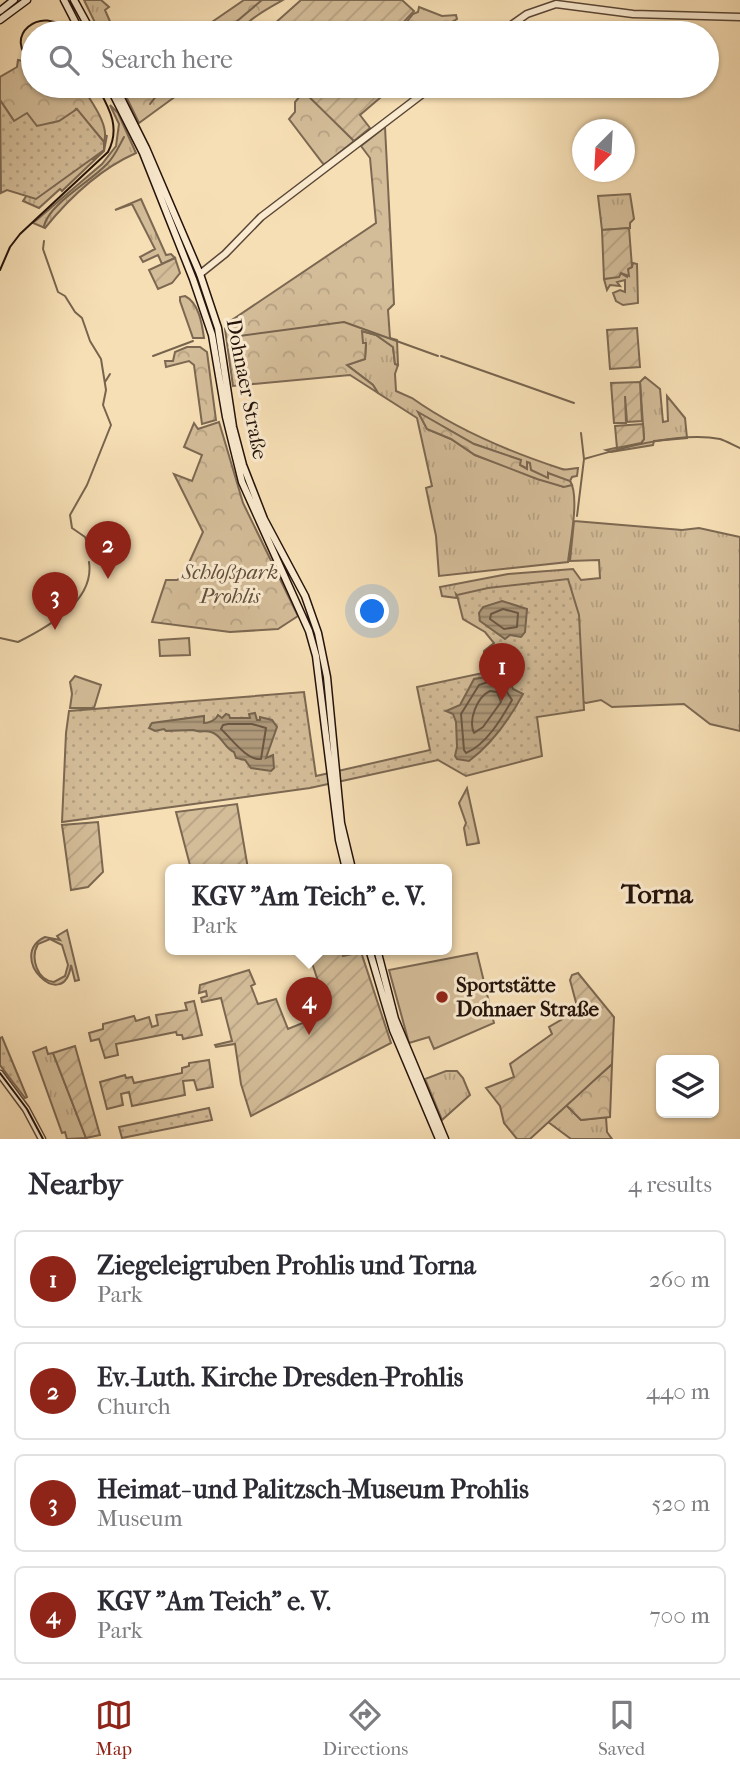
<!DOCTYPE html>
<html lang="en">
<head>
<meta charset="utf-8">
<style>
  body { margin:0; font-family:"IM FELL French Canon",serif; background:#f2f2f3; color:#2b2b33 }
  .controls { position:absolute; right:21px; bottom:21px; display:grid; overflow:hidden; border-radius:10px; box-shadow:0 2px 5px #0004 }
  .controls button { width:63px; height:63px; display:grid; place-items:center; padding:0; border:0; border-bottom:2px solid #e1e1e2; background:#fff; color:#2b2b33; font:35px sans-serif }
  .compass { position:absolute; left:572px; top:119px; width:63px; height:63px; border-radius:50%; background:#fff; box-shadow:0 2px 5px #0004; rotate:204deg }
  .you { position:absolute; left:373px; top:612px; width:24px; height:24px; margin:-18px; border:5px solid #fff; border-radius:50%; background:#1a73e8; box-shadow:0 0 0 10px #1a73e833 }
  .badge { display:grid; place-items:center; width:46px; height:46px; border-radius:50%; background:#8f2418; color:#fff; font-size:23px; font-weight:700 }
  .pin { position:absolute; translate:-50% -58px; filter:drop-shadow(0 2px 4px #0008) }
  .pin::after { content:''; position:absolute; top:37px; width:24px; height:21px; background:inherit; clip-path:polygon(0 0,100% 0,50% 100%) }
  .popup { position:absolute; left:165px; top:864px; width:287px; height:91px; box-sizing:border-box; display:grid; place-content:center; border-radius:10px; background:#fff; filter:drop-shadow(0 2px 5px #0005); font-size:23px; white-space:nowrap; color:#7c7c81 }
  .popup b { font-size:26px; color:#2b2b33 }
  .popup::after { content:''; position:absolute; left:50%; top:100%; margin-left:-14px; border:14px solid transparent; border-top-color:#fff }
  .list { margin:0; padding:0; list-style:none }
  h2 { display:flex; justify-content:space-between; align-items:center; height:91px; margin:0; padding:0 28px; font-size:30px }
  h2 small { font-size:23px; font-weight:400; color:#7c7c81 }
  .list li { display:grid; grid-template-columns:46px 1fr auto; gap:21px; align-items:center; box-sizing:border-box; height:98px; margin:0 14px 14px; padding:0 14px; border:2px solid #e1e1e2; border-radius:10px }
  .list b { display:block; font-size:26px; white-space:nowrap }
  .list p { margin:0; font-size:23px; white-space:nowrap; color:#7c7c81 }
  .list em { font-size:23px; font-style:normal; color:#7c7c81 }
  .icon { flex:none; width:38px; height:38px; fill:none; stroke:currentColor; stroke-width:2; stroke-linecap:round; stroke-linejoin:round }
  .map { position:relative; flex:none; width:740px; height:1139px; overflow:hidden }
  .search { position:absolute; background:#fff; box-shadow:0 2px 5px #0004; left:21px; right:21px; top:21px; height:77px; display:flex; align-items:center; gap:18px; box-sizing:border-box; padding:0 24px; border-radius:38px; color:#7c7c81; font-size:26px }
  .sheet { height:539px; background:#fff }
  nav { display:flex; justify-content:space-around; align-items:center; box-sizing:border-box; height:98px; border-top:2px solid #e1e1e2; background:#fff; font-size:19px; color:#7c7c81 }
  nav a { display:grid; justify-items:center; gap:4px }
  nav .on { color:#8f2418 }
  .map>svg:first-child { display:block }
  .grass { fill:url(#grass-tufts); stroke:#7c6852; stroke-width:2; fill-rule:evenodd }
  .forest { fill:url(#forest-crowns); stroke:#7c6852; stroke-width:2 }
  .park { fill:url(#park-dots); stroke:#7c6852; stroke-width:2 }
  .garden { fill:url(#garden-furrows); stroke:#7c6852; stroke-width:2 }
  .pitch { fill:#d3bc98; stroke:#7c6852; stroke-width:2; fill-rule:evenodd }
  .water { fill:url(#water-rules); stroke:#77644e; stroke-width:2 }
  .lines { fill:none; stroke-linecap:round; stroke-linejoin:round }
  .shore { stroke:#6a5643; stroke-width:2 }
  .stream { stroke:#77644e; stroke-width:2 }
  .tertiary-casing { stroke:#594636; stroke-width:9 }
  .secondary-casing { stroke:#24130b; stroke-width:9 }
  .tertiary { stroke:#faeacf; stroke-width:6 }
  .secondary { stroke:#faeacf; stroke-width:6 }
  .tram { stroke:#24130b; stroke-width:2 }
  .poi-dot { fill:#8f2418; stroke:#faeacf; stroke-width:2.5 }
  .labels { text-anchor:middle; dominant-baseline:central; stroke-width:6; stroke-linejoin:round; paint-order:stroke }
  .street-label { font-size:21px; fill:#24130b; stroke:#faeacf }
  .park-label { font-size:21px; font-style:italic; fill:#614e3c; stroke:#faeacf }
  .poi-label { font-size:21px; font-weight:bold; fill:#24130b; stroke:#faeacf; text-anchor:start }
  .district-label { font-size:28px; font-weight:bold; fill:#24130b; stroke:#faeacf }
</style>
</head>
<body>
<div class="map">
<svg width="740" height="1139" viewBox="0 0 740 1139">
  <defs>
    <pattern id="grass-tufts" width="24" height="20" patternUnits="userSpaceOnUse" patternTransform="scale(1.75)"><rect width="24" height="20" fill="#d3bc98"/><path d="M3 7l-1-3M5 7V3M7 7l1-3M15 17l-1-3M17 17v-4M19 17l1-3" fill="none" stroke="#b5a182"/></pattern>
    <pattern id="forest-crowns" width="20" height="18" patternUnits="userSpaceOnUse" patternTransform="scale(1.75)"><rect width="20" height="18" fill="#d3bc98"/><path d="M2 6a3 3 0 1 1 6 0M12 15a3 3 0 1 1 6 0" fill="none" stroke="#b5a182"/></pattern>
    <pattern id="park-dots" width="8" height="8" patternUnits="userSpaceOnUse" patternTransform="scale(1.75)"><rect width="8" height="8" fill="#d3bc98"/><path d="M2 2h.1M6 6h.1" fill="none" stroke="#b5a182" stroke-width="1.8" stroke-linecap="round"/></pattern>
    <pattern id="garden-furrows" width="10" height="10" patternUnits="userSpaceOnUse" patternTransform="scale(1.75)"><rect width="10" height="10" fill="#d3bc98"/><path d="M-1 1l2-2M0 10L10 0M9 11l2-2" fill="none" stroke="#b5a182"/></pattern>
    <pattern id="water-rules" width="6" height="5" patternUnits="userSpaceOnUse" patternTransform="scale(1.75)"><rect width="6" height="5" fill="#af9a7b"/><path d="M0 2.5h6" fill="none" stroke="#8e7c63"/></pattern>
  </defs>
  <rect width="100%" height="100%" fill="#f7dfb5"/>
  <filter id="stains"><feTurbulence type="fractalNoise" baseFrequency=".00286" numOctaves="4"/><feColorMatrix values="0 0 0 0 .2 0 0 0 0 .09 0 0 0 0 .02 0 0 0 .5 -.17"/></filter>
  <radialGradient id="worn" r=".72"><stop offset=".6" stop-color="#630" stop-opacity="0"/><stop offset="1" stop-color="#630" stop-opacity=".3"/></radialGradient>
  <path class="grass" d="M 84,0 L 101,0 L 109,7 L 105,10 L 115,33 L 100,33 Z
    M 110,105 L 118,113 L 136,153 C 100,169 70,197 45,228 L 33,223 L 102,164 L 116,146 L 119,124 Z
    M 107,135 L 104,151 L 62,191 L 60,189 L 39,208 L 23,201 L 27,195 L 33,197 L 92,158 L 93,159 L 104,150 Z
    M 630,194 L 634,219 L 630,223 L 630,228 L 602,230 L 598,196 Z
    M 141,199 L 166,255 L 171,254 L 175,258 L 162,264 L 158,255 L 143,262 L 140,257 L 155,249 L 132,204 L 115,210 Z
    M 633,263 L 637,264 L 638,303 L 623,305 L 616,301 L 613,293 L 620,290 L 625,292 L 625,280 L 617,282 L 620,286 L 610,285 L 607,290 L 604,279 L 620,273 L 627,277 L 628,269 L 632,267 Z
    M 185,296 C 199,303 202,324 204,338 L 193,338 L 180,301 L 180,297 Z
    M 361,331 L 376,335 L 393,347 L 395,364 L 398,365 L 395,374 L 396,391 L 412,398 C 457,430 510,452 562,469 C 566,471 573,468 578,468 L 577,476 L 572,477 L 570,481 C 580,496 570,543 568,562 L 439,576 L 436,536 L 426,488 L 432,486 L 417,418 L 378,393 L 373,385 L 347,365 L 365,359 L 366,344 L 362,343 ZM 419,413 L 474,444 L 520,460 L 520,465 L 548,479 L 548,473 L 564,487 L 475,455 L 451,439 L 427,429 Z
    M 645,377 L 660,389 L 663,422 L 668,421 L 667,396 L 685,418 L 687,438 L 654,441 L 653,445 L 611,452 L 606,450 L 642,442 L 644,439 L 640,382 Z
    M 574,521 L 682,530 L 699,528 L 740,537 L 740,731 L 710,724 L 684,704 L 612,707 L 601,700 L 586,703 L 552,692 L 456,594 L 457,598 L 442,596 L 440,587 L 508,574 L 573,569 L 581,580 L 600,578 L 599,560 L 570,561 Z
    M 75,676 L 101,685 L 94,708 L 70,708 L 72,694 L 70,682 Z
    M 46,1047 L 48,1054 L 53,1053 L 86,1138 L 67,1139 L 65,1132 L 62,1133 L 33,1052 Z
    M 446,1071 L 457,1071 L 463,1078 L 470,1095 L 442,1120 L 425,1079 Z
    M 566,1105 L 581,1120 L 606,1117 L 607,1132 L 612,1139 L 571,1139 L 548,1122 Z"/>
  <path class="forest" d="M 244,0 L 283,0 C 267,9 250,18 238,33 L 196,33 Z
    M 419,7 L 442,16 L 456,15 L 457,19 L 452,22 L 451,26 L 444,27 L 441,33 L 417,33 L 406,23 L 413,14 L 418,12 Z
    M 18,60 L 33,63 L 33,86 L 82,86 C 90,101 110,124 104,142 L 76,109 L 57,138 L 14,121 L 0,100 L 0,77 L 17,67 Z
    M 121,86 L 185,86 L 187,88 L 139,123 Z
    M 304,91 L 354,141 L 324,165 L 289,119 L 295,112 L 295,102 Z
    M 385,127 L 394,304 L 388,310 L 390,338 L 397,340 L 398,365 L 395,364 L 393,347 L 376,335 L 362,331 L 363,343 L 366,343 L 365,359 L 347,365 L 373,385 L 378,393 L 350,375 L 233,386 L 225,329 L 229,322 L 376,223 L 370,158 L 361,146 Z
    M 187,347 L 200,347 L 207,352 L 216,420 L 202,424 L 194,365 L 189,361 L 166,367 L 165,361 L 173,361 L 175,352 Z
    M 418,412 L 474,444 L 521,460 L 520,465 L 527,469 L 527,462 L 530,463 L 531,470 L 548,478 L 548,473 L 570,481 L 572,485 L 564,487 L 537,479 L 475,455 L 451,439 L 427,429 Z
    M 219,422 L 243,503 L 298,616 L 278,629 L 230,632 L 152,622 L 166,580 L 177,580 L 183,576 L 203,532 L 174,474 L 192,481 L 202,455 L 184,447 L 194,423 L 198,429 Z
    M 467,788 L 479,843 L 467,845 L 464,828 L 466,823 L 459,803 Z
    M 612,1064 L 610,1117 L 581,1120 L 566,1105 Z"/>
  <path class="park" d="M 0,100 L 14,121 L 27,113 L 37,126 L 59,121 L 77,109 L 104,142 L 104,150 L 36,199 L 7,190 L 1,193 Z
    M 568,579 L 579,615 L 584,710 L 537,717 L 542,756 L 466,776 L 438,760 L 310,788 L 62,822 L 66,733 L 69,711 L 304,692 L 316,776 L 430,750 L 417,687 L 483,673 L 484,651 L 494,643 L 485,632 L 463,619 L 457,595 L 488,588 Z
    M 2,1037 L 27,1097 L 25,1098 L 0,1065 L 0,1038 Z
    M 209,1108 L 212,1120 L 122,1138 L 119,1127 Z"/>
  <path class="garden" d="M 301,0 L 402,0 L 414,11 L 401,25 L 411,33 L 264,33 Z
    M 298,86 L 394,86 L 360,115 L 370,128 L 354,141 Z
    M 629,228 L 632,267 L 628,269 L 629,276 L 621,273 L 619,277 L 604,279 L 602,230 Z
    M 175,258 L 180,273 L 172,283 L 158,289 L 149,270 Z
    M 637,328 L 640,367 L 610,369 L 607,330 Z
    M 640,382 L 642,421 L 627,422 L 625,396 L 626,423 L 614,423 L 611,383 Z
    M 643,424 L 644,439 L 641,443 L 617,448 L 615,426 Z
    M 237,804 L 248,869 L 191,869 L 176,812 Z
    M 98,822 L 103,872 L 88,887 L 71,890 L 62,825 Z
    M 341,950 L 343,956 L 361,952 L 391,1043 L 251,1116 L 241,1084 L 235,1044 L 216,1047 L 215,1045 L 232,1041 L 221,998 L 202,1002 L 201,998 L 207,996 L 206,991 L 199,993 L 200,985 L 249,970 L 255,984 L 251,986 L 258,1004 L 276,999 L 288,1029 L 320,1016 L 309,985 L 318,981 L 310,957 Z
    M 578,973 L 614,1017 L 612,1064 L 530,1139 L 517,1139 L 504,1123 L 500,1106 L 486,1088 L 514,1077 L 510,1064 L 552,1034 L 549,1027 L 578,1010 L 570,980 L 572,975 Z
    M 194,1001 L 202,1035 L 183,1039 L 182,1035 L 177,1035 L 176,1032 L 116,1044 L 118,1055 L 105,1058 L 99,1039 L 91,1041 L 89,1033 L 103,1029 L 103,1024 L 134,1016 L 136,1021 L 149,1017 L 152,1027 L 158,1025 L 156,1015 L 187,1010 L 185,1003 Z
    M 75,1046 L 100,1135 L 86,1138 L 53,1053 Z
    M 209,1060 L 213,1087 L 197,1090 L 194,1080 L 183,1081 L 185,1095 L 132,1106 L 129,1092 L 121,1094 L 123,1105 L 107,1109 L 100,1082 L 125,1075 L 126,1078 L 132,1077 L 134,1083 L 182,1073 L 182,1068 L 189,1066 L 189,1063 Z"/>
  <path class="pitch" d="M 189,638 L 190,655 L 160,656 L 159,640 Z
    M 67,930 L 79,980 L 75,981 L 71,965 C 64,1015 5,956 45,937 L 60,940 L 57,936 ZM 50,939 L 62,945 L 68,965 L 65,976 L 54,982 C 37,980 30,958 38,944 Z
    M 477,953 L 494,1023 L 434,1049 L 429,1037 L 409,1043 L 389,970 Z"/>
  <path class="water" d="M 502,601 L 527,609 L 525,632 L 521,637 L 510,635 L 505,639 L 480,621 L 479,613 L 483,607 Z
    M 501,651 L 508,655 L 511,662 L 507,668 L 500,672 L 500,675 L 511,684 L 513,689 L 523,694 C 509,720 493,743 469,761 L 457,759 L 455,756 L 457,747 L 456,722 L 453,714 L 446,711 L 460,705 L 474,679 L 498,675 L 493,666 L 492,657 Z
    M 255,713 L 257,720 L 260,720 L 260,717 L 272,720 L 277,727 L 266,758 L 273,755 L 274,768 L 271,771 L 251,768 L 245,760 L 236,758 L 234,752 C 224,748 222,735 211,732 C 205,730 200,733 193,730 L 166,731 L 164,729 L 155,731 L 149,728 L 152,723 L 204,716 L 204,723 C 209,723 216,720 218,715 L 222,718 L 226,714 L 229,715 L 230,718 L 250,718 L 249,714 Z"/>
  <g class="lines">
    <path class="shore" d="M 503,609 L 518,613 L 517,627 L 504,629 L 490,619 L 491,614 Z
      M 488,682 L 501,683 L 512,700 C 502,718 486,745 466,753 L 464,750 L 461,714 L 479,685 Z
      M 490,691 L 497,692 L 501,702 L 483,727 L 474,733 C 468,720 477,697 490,691 Z
      M 228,724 L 252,724 L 266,728 L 261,759 C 247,761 231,738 221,729 L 223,725 Z"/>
    <path class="stream" d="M 223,33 L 262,0
      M 150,104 L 164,86
      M 44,226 C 49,204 90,182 107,164 C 115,156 119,146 124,137
      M 44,241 L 43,249 L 58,292 L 65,296 L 75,312 L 82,318 L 90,341 L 101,359 L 106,390 L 103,405 L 111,425 L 87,485 L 70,515 L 72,528 L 85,537 L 87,542
      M 232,337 L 344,322 L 438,356
      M 153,356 L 193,341
      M 441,356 L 574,403
      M 105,382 L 110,374
      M 581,433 L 584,459 C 622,448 681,431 720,439 C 726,441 733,445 740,448
      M 577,516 L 584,459
      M 0,638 L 18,642 C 48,627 95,601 89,562"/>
    <defs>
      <path id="tertiary" d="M 500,33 L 527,14 L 556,4 L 633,14 L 740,17
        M 200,274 L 225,254 L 261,217 L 433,86
        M 0,1074 L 26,1109 L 42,1139"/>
      <path id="secondary" d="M 64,0 L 81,33
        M 74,0 L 92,33
        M 0,11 L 14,0
        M 0,20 L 27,0
        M 109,86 L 143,153 L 193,279 L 212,335 L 226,417 L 242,482 L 309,631 L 316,656 L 339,840 L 346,869
        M 115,86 L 146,148 L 200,274 L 218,328 L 233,427 L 243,465 L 264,519 L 305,596 L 318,633 L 327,677 L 341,823 L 352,869
        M 369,949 L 393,1030 L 439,1139
        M 377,949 L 395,1019 L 445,1139"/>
    </defs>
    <use href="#tertiary" class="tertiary-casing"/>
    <use href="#secondary" class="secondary-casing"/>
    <use href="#tertiary" class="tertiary"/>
    <use href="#secondary" class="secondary"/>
    <path class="tram" d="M 33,61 C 0,40 41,0 70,33
      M 0,270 L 10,247 L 20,234 L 108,152 C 121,127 109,108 97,86
      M 0,1073 L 27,1109 L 43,1139"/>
  </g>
  <circle class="poi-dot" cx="442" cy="997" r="7"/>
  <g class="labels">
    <g class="street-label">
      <text transform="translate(247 389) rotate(79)">Dohnaer Straße</text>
    </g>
    <g class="park-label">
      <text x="230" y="572">Schloßpark<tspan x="230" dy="24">Prohlis</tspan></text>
    </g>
    <g class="poi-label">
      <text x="456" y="985">Sportstätte<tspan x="456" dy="24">Dohnaer Straße</tspan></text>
    </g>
    <g class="district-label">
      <text x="657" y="893">Torna</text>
    </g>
  </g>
  <rect width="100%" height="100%" filter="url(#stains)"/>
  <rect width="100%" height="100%" fill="url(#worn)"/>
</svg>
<div class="controls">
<button><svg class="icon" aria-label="layers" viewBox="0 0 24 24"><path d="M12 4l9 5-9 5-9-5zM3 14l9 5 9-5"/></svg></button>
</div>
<svg class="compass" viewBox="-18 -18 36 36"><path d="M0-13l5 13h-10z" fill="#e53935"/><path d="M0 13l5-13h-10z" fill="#7c7c81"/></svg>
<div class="you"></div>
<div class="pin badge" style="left:502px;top:701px">1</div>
<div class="pin badge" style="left:108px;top:579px">2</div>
<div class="pin badge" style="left:55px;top:630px">3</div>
<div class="pin badge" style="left:309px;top:1035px">4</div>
<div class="popup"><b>KGV &quot;Am Teich&quot; e. V.</b>Park</div>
<div class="search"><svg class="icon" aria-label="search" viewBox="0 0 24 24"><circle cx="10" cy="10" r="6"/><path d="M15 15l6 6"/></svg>Search here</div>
</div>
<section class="sheet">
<h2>Nearby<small>4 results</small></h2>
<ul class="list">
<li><span class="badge">1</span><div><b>Ziegeleigruben Prohlis und Torna</b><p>Park</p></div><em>260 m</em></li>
<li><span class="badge">2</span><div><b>Ev.-Luth. Kirche Dresden-Prohlis</b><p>Church</p></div><em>440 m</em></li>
<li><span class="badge">3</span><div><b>Heimat- und Palitzsch-Museum Prohlis</b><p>Museum</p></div><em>520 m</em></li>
<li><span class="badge">4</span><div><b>KGV &quot;Am Teich&quot; e. V.</b><p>Park</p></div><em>700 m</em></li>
</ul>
</section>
<nav>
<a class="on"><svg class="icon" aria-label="map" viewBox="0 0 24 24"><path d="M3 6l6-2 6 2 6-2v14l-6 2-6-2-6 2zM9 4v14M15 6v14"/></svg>Map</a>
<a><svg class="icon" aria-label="directions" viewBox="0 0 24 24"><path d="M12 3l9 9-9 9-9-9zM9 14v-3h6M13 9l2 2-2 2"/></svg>Directions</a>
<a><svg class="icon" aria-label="saved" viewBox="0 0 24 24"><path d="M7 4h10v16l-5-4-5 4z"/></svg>Saved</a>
</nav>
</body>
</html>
